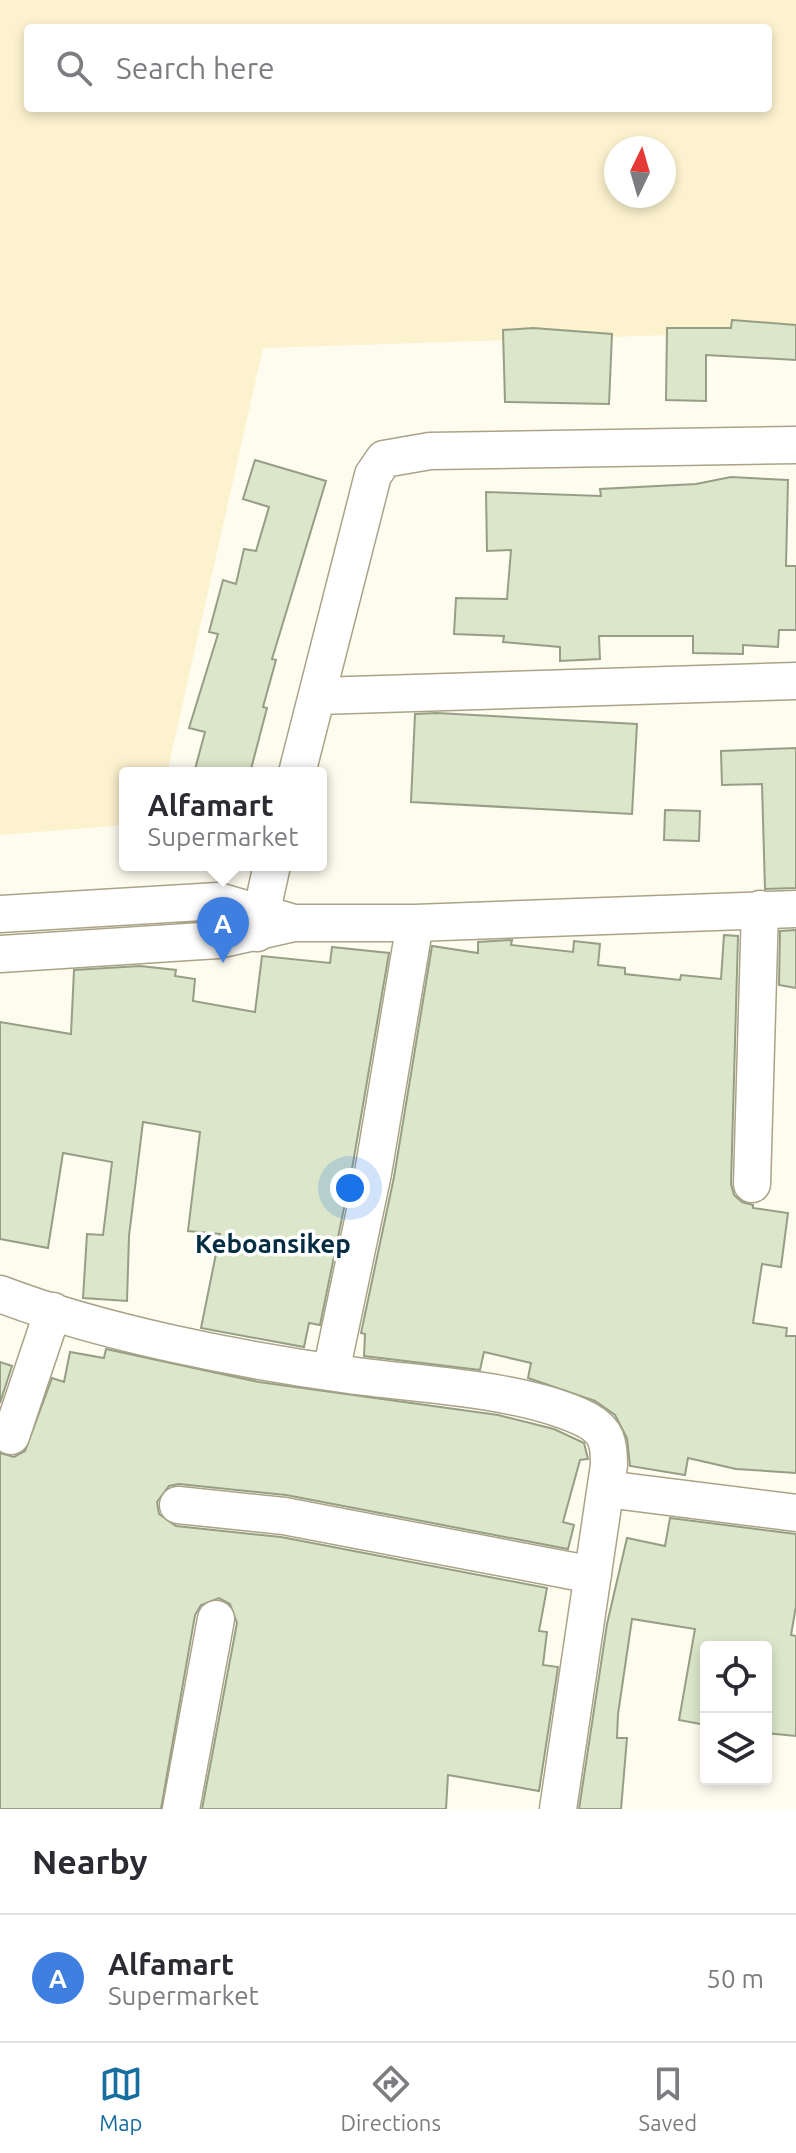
<!DOCTYPE html>
<html lang="en">
<head>
<meta charset="utf-8">
<style>
  body { margin:0; font-family:Ubuntu,sans-serif; background:#f2f2f3; color:#2b2b33 }
  .controls { position:absolute; right:24px; bottom:24px; display:grid; overflow:hidden; border-radius:8px; box-shadow:0 4px 12px #0003 }
  .controls button { width:72px; height:72px; display:grid; place-items:center; padding:0; border:0; border-bottom:2px solid #e1e1e2; background:#fff; color:#2b2b33; font:40px sans-serif }
  .compass { position:absolute; left:604px; top:136px; width:72px; height:72px; border-radius:50%; background:#fff; box-shadow:0 4px 12px #0003; rotate:5deg }
  .you { position:absolute; left:350px; top:1188px; width:28px; height:28px; margin:-20px; border:6px solid #fff; border-radius:50%; background:#1a73e8; box-shadow:0 0 0 12px #1a73e833 }
  .badge { display:grid; place-items:center; width:52px; height:52px; border-radius:50%; background:#186e9f; color:#fff; font-size:26px; font-weight:700 }
  .pin { position:absolute; translate:-50% -66px; filter:drop-shadow(0 2px 4px #0008) }
  .pin::after { content:''; position:absolute; top:42px; width:28px; height:24px; background:inherit; clip-path:polygon(0 0,100% 0,50% 100%) }
  .popup { position:absolute; left:119px; top:767px; width:208px; height:104px; box-sizing:border-box; display:grid; place-content:center; border-radius:8px; background:#fff; filter:drop-shadow(0 2px 6px #0005); font-size:26px; white-space:nowrap; color:#7c7c81 }
  .popup b { font-size:30px; color:#2b2b33 }
  .popup::after { content:''; position:absolute; left:50%; top:100%; margin-left:-16px; border:16px solid transparent; border-top-color:#fff }
  .list { margin:0; padding:0; list-style:none }
  h2 { display:flex; justify-content:space-between; align-items:center; height:104px; margin:0; padding:0 32px; font-size:34px }
  h2 small { font-size:26px; font-weight:400; color:#7c7c81 }
  .list li { display:grid; grid-template-columns:52px 1fr auto; gap:24px; align-items:center; box-sizing:border-box; height:128px; padding:0 32px; border-top:2px solid #e1e1e2 }
  .list b { display:block; font-size:30px; white-space:nowrap }
  .list p { margin:0; font-size:26px; white-space:nowrap; color:#7c7c81 }
  .list em { font-size:26px; font-style:normal; color:#7c7c81 }
  .icon { flex:none; width:44px; height:44px; fill:none; stroke:currentColor; stroke-width:2; stroke-linecap:round; stroke-linejoin:round }
  .map { position:relative; flex:none; width:796px; height:1809px; overflow:hidden }
  .search { position:absolute; background:#fff; box-shadow:0 4px 12px #0003; left:24px; right:24px; top:24px; height:88px; display:flex; align-items:center; gap:20px; box-sizing:border-box; padding:0 28px; border-radius:8px; color:#7c7c81; font-size:30px }
  .sheet { height:232px; background:#fff }
  nav { display:flex; justify-content:space-around; align-items:center; box-sizing:border-box; height:112px; border-top:2px solid #e1e1e2; background:#fff; font-size:22px; color:#7c7c81 }
  nav a { display:grid; justify-items:center; gap:4px }
  nav .on { color:#186e9f }
  .map>svg:first-child { display:block }
  .built { fill:#fcf2ce; fill-rule:evenodd }
  .building { fill:#dce6ca; stroke:#969f85; stroke-width:2 }
  .lines { fill:none; stroke-linecap:round; stroke-linejoin:round }
  .street-casing { stroke:#aaa388; stroke-width:39 }
  .street { stroke:#fff; stroke-width:36 }
  .labels { text-anchor:middle; dominant-baseline:central; stroke-width:7; stroke-linejoin:round; paint-order:stroke }
  .quarter-label { font-size:26px; font-weight:bold; fill:#042d44; stroke:#fff }
</style>
</head>
<body>
<div class="map">
<svg width="796" height="1809" viewBox="0 0 796 1809">
  <rect width="100%" height="100%" fill="#fefbef"/>
  <path class="built" d="M 0,0 L 796,0 L 796,331 L 263,348 L 167,773 L 125,773 L 125,825 L 0,835 ZM 28,28 L 768,28 L 768,108 L 28,108 ZM 616,148 L 664,148 L 664,196 L 616,196 Z"/>
  <path class="building" d="M 732,320 L 796,325 L 796,360 L 706,355 L 706,401 L 666,400 L 667,328 L 731,328 Z
    M 533,328 L 612,334 L 609,404 L 505,402 L 503,330 Z
    M 255,460 L 326,481 L 272,659 L 276,660 L 263,707 L 267,708 L 250,773 L 194,773 L 205,732 L 189,728 L 218,634 L 209,632 L 223,580 L 236,584 L 244,549 L 256,551 L 269,507 L 243,499 Z
    M 731,477 L 788,480 L 786,566 L 796,566 L 796,630 L 779,630 L 778,647 L 743,645 L 743,654 L 693,653 L 693,636 L 599,636 L 600,659 L 560,661 L 560,647 L 503,642 L 504,636 L 454,634 L 456,598 L 507,599 L 511,550 L 487,551 L 486,492 L 601,496 L 600,489 L 696,484 Z
    M 437,713 L 637,724 L 632,814 L 411,802 L 415,714 Z
    M 796,748 L 796,888 L 765,889 L 762,784 L 722,785 L 721,751 Z
    M 665,810 L 700,811 L 699,841 L 664,840 Z
    M 796,930 L 796,988 L 779,985 L 780,931 Z
    M 724,935 L 738,936 L 731,1184 L 734,1195 L 742,1202 L 753,1205 L 753,1208 L 788,1213 L 781,1267 L 762,1264 L 753,1323 L 787,1328 L 786,1336 L 796,1336 L 796,1473 L 736,1469 L 688,1458 L 685,1475 L 630,1466 L 627,1438 L 615,1415 L 595,1401 L 528,1378 L 531,1363 L 484,1352 L 480,1370 L 364,1356 L 365,1334 L 361,1333 L 394,1177 L 432,946 L 478,953 L 478,942 L 512,940 L 511,945 L 573,952 L 574,941 L 600,944 L 598,965 L 625,968 L 625,974 L 680,980 L 681,975 L 721,979 Z
    M 332,947 L 389,953 L 352,1169 L 320,1325 L 309,1323 L 304,1347 L 201,1328 L 220,1234 L 188,1231 L 200,1132 L 143,1122 L 129,1236 L 127,1301 L 83,1298 L 87,1234 L 103,1235 L 112,1162 L 63,1153 L 48,1248 L 0,1239 L 0,1022 L 71,1034 L 74,970 L 140,966 L 176,970 L 175,976 L 195,979 L 193,1001 L 255,1012 L 262,956 L 330,963 Z
    M 106,1349 L 259,1382 L 498,1415 L 554,1429 L 584,1443 L 588,1459 L 580,1460 L 563,1522 L 574,1525 L 568,1549 L 286,1495 L 179,1484 L 169,1486 L 157,1502 L 159,1514 L 176,1526 L 281,1537 L 547,1588 L 539,1631 L 547,1632 L 543,1665 L 558,1667 L 539,1791 L 448,1775 L 446,1809 L 202,1809 L 237,1623 L 230,1604 L 219,1598 L 201,1605 L 195,1615 L 161,1809 L 0,1809 L 0,1453 L 14,1457 L 25,1451 L 52,1378 L 64,1382 L 70,1352 L 104,1358 Z
    M 0,1362 L 12,1366 L 0,1403 Z
    M 670,1518 L 796,1534 L 796,1606 L 791,1635 L 796,1636 L 796,1736 L 766,1733 L 766,1647 L 706,1647 L 706,1725 L 679,1720 L 695,1629 L 632,1619 L 618,1714 L 617,1738 L 627,1738 L 621,1809 L 579,1809 L 607,1624 L 627,1538 L 665,1546 Z"/>
  <g class="lines">
    <defs>
      <path id="street" d="M 318,696 L 796,681
        M 297,773 L 373,475 L 384,459 L 430,451 L 796,445
        M 0,914 L 218,901 L 294,923
        M 257,933 L 272,865
        M 0,954 L 218,940 L 294,923 L 415,923 L 796,909
        M 752,1184 L 760,909
        M 0,1294 C 102,1333 240,1360 349,1375 C 420,1385 523,1388 587,1420 C 607,1431 609,1443 609,1465 L 558,1809
        M 331,1372 L 373,1173 L 415,923
        M 11,1436 L 53,1311
        M 606,1489 L 796,1513
        M 178,1505 L 284,1516 L 593,1575
        M 181,1809 L 216,1619"/>
    </defs>
    <use href="#street" class="street-casing"/>
    <use href="#street" class="street"/>
  </g>
  <g class="labels">
    <g class="quarter-label">
      <text x="273" y="1243">Keboansikep</text>
    </g>
  </g>
</svg>
<div class="controls">
<button><svg class="icon" aria-label="locate" viewBox="0 0 24 24"><circle cx="12" cy="12" r="6"/><path d="M12 2v4M12 18v4M2 12h4M18 12h4"/></svg></button>
<button><svg class="icon" aria-label="layers" viewBox="0 0 24 24"><path d="M12 4l9 5-9 5-9-5zM3 14l9 5 9-5"/></svg></button>
</div>
<svg class="compass" viewBox="-18 -18 36 36"><path d="M0-13l5 13h-10z" fill="#e53935"/><path d="M0 13l5-13h-10z" fill="#7c7c81"/></svg>
<div class="you"></div>
<div class="pin badge" style="left:223px;top:963px;background:#3f7fe0">A</div>
<div class="popup"><b>Alfamart</b>Supermarket</div>
<div class="search"><svg class="icon" aria-label="search" viewBox="0 0 24 24"><circle cx="10" cy="10" r="6"/><path d="M15 15l6 6"/></svg>Search here</div>
</div>
<section class="sheet">
<h2>Nearby<small></small></h2>
<ul class="list">
<li><span class="badge" style="background:#3f7fe0">A</span><div><b>Alfamart</b><p>Supermarket</p></div><em>50 m</em></li>
</ul>
</section>
<nav>
<a class="on"><svg class="icon" aria-label="map" viewBox="0 0 24 24"><path d="M3 6l6-2 6 2 6-2v14l-6 2-6-2-6 2zM9 4v14M15 6v14"/></svg>Map</a>
<a><svg class="icon" aria-label="directions" viewBox="0 0 24 24"><path d="M12 3l9 9-9 9-9-9zM9 14v-3h6M13 9l2 2-2 2"/></svg>Directions</a>
<a><svg class="icon" aria-label="saved" viewBox="0 0 24 24"><path d="M7 4h10v16l-5-4-5 4z"/></svg>Saved</a>
</nav>
</body>
</html>
